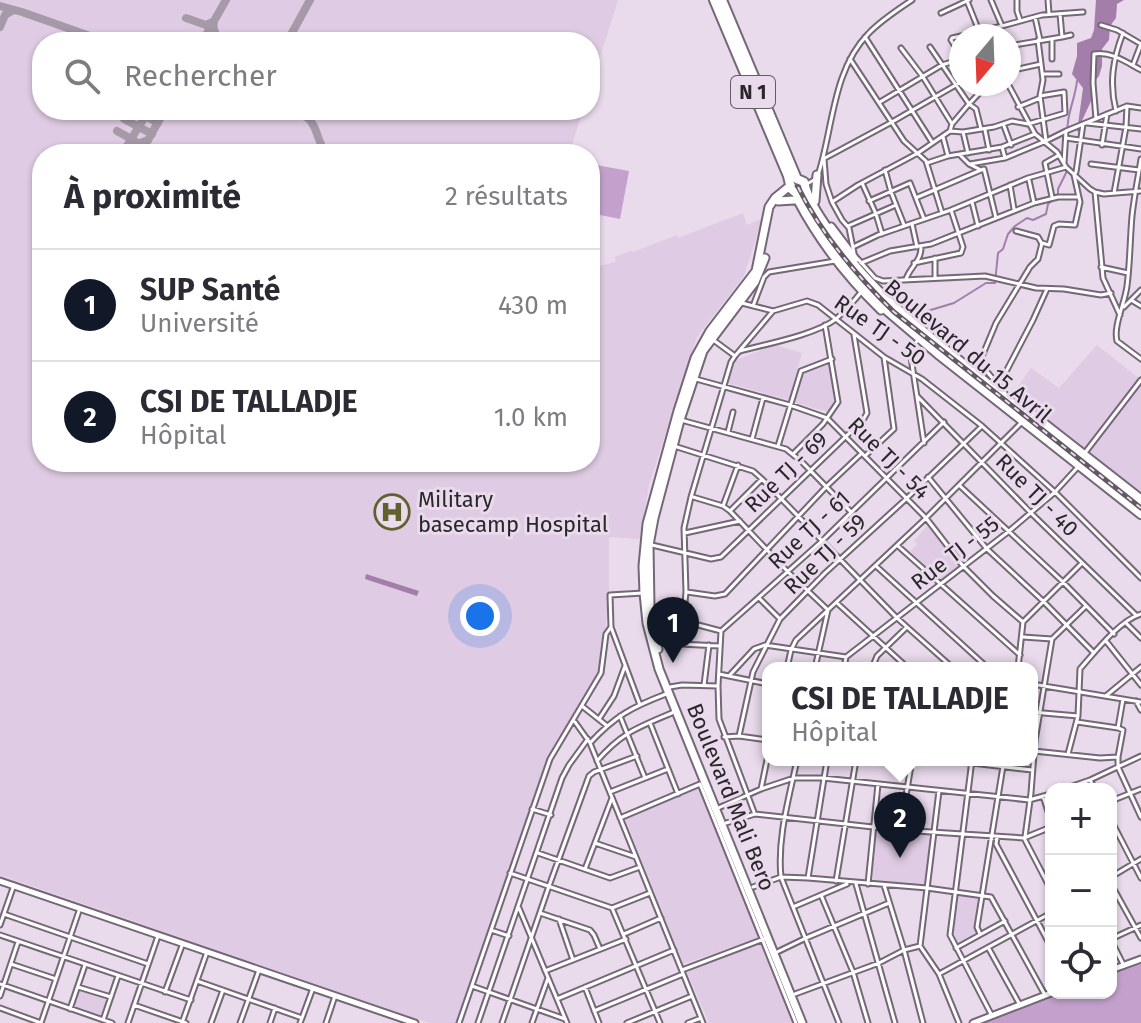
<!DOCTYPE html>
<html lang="fr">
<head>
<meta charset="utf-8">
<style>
  body { margin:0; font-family:"Fira Sans",sans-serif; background:#f2f2f3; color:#2b2b33 }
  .controls { position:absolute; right:24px; bottom:24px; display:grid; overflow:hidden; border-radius:16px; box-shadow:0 2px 6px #0004 }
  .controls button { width:72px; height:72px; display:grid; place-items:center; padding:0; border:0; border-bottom:2px solid #e1e1e2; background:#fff; color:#2b2b33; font:40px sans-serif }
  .compass { position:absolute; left:949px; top:24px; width:72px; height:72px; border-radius:50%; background:#fff; box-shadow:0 2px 6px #0004; rotate:199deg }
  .you { position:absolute; left:480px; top:616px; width:28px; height:28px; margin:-20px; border:6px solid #fff; border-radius:50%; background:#1a73e8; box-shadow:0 0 0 12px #1a73e833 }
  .badge { display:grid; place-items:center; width:52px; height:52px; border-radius:50%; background:#111827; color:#fff; font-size:26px; font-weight:700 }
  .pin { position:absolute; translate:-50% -66px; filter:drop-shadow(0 2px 4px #0008) }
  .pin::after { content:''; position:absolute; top:42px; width:28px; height:24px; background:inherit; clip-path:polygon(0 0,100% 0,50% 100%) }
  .popup { position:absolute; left:762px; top:662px; width:276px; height:104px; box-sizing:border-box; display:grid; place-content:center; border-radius:16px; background:#fff; filter:drop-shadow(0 2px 6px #0005); font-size:26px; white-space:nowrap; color:#7c7c81 }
  .popup b { font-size:30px; color:#2b2b33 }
  .popup::after { content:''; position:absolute; left:50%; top:100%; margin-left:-16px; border:16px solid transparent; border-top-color:#fff }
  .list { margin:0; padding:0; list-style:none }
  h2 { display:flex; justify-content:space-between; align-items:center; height:104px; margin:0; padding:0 32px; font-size:34px }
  h2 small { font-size:26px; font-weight:400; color:#7c7c81 }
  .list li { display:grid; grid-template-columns:52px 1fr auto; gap:24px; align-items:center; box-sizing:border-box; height:112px; padding:0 32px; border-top:2px solid #e1e1e2 }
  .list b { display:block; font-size:30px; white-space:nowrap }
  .list p { margin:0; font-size:26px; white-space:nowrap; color:#7c7c81 }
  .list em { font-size:26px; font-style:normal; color:#7c7c81 }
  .icon { flex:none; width:44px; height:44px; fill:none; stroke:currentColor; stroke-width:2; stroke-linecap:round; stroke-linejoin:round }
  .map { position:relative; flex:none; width:1141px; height:1023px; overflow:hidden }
  .search { position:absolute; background:#fff; box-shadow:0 2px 6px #0004; left:32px; top:32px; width:568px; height:88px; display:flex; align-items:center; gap:20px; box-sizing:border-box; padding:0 28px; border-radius:32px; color:#7c7c81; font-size:30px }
  .panel { position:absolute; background:#fff; box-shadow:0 2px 6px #0004; left:32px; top:144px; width:568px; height:328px; border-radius:32px }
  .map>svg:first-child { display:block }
  .built { fill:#dfcbe3 }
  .green { fill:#c4a1cc }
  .water { fill:#a37eab }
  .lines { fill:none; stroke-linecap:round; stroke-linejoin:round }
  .stream { stroke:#a37eab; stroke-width:2 }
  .taxiway { stroke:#a69aa8; stroke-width:8 }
  .minor-casing { stroke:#746777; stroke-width:7 }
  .tertiary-casing { stroke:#746777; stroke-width:9 }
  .primary-casing { stroke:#746777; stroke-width:11 }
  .trunk-casing { stroke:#746777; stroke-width:12 }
  .minor { stroke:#fff; stroke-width:3 }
  .tertiary { stroke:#fff; stroke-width:5 }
  .primary { stroke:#fff; stroke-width:7 }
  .trunk { stroke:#fff; stroke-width:8 }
  .rail-casing { stroke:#625963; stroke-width:5 }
  .rail { stroke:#e9daec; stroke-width:2; stroke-dasharray:6; stroke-linecap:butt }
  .labels { text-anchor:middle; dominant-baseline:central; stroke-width:6; stroke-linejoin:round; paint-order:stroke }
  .shield { fill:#e9daec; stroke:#645b66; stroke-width:2 }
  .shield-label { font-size:20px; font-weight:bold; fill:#2b252c }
  .street-label { font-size:22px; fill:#2b252c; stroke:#e9daec }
  .poi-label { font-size:22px; fill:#2b252c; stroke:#e9daec; text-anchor:start }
</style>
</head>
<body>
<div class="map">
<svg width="1141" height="1023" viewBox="0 0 1141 1023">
  <rect width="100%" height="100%" fill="#e9daec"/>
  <path class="built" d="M 0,0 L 618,0 L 590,89 L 590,42 L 42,42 L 42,110 L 583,110 L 569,154 L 42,154 L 42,462 L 590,462 L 590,268 L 616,262 L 615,257 L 631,251 L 633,252 L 677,235 L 678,238 L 743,213 L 747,225 L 762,219 L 744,276 L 697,337 L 649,485 L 640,539 L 609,537 L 609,593 L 601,673 L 569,726 L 558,738 L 551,753 L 457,1023 L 429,1023 L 0,875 Z
    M 775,345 L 802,353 L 789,400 L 728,383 L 734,361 Z
    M 1097,345 L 1141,380 L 1141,492 L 1012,395 L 1031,368 L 1059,388 Z
    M 831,362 L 838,400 L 828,412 L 794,402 L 803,371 Z
    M 927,526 L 960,566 L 941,580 L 910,551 L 917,544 L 914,541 Z
    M 699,788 L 759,938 L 683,964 L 625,818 Z
    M 874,829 L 931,834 L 926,886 L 870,881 Z
    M 958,892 L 983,895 L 978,931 L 957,943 L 953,933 Z
    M 762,942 L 794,1023 L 709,1023 L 687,972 Z
    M 79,989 L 107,998 L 100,1016 L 74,1007 Z"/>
  <path class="green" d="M 596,165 L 629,171 L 620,219 L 590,213 L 590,201 Z
    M 1141,962 L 1141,1023 L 980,1023 L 1058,993 L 1111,993 L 1111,973 Z"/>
  <path class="water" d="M 1096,0 L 1124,0 L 1117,4 L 1116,18 L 1110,26 L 1109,40 L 1102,49 L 1102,66 L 1099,76 L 1094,82 L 1092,99 L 1080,125 L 1079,131 L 1077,132 L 1083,88 L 1072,74 L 1077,56 L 1077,43 L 1091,38 L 1094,30 Z
    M 366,574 L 419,591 L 417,596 L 365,579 Z"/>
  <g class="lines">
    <path class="stream" d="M 1068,137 C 1065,118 1075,100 1077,81
      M 1058,195 L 1058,189 L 1066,173 L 1066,151
      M 924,312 L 954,303 L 986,283 L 995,283 L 998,253 L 1003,249 L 1008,234 L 1015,226 L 1027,218 L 1033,220 L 1046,214 L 1048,204 L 1054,199"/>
    <path class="taxiway" d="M 0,6 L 22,12 L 107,42
      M 186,18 L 206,25 L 214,21 C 212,33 217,37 227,42
      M 0,27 L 5,15 L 13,10
      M 202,42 L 226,0
      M 287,42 L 310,0
      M 135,110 L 158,123
      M 283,110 C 289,112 297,113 303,115 C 319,123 316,143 327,154
      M 124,119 L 152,134
      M 117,131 L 135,141
      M 125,149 L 149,110
      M 90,153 L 93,154
      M 111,154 L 148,140
      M 140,154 L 165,110"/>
    <defs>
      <path id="minor" d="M 1017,0 L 1017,11 L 1020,20
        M 1048,0 L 1049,14
        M 967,1 L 981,36
        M 941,13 L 969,0
        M 1035,17 L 1040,40
        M 1101,25 L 1117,30 L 1141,44
        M 1002,26 L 1042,15 L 1083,12
        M 961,36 L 952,38 L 951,40 L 961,56
        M 962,36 L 1002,26 L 991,0
        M 865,37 L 932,142
        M 1062,37 L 1071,35
        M 1009,46 L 1062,37 L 1060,14
        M 930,47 L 969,104 L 952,124 L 950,131
        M 901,48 L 923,77 L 952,124
        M 850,59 L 904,141 L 926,161 L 942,213
        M 1052,59 L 1052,39
        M 1133,65 L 1141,44
        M 1009,71 L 1041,64
        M 1043,74 L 1059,74
        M 1008,84 L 1035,134 L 1057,152 L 1066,167 L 1090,189 L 1095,192 L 1104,194 L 1141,191
        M 880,102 L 942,65 L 961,59
        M 1018,107 L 1040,98
        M 1116,111 C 1109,83 1113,59 1123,33
        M 1096,119 L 1093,83 L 1094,54 C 1111,51 1126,62 1141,70
        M 1087,123 L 1141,129
        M 1004,126 L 1011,145
        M 981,129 L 976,109 L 969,104 L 988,84
        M 985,130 L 989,150
        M 963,132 L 968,153
        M 943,137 L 948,156
        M 1066,138 L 1141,149
        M 1046,141 L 1066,131
        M 1102,145 L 1107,114
        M 1002,147 L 1005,158 L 1046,141 L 1040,96 L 1043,80 L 1038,40
        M 960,155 L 969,164 L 981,170 L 984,169 L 996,218
        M 825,158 L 892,122 L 961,82
        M 824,159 L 826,184 L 832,202 L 842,220 L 849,228 L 854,253
        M 1141,159 C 1138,178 1134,197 1132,216 C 1130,239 1130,263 1127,286 C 1125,303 1113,326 1117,341 L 1141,359
        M 927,163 L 948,156 L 1002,147 L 1035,134
        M 1064,163 L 1066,131 L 1127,106 L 1141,108
        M 970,164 L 1005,158
        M 1091,164 L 1139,170
        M 885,170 L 891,192 L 904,225
        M 1029,180 L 1034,203
        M 862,183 L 876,214 L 882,234
        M 805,185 L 814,180 L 819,172 C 833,127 833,70 868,34 C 880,21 897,10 912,0
        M 1010,185 L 1014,209
        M 1095,192 L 1103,278 L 1120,315
        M 1114,193 L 1126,127 L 1127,106
        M 918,197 L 981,170
        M 1052,197 L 1045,163 L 1059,155
        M 869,201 L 910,183 L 924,219
        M 832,202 L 858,185 L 918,153 L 950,131 L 963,132 L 994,127 L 1012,121 L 1028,124 L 1065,113 L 1064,92 L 1040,96
        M 972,202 L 978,226
        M 912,224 L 917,247
        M 848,226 L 896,205
        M 1016,231 L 1038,237 L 1042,244
        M 853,247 L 878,235 L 951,210 L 1028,178 L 1066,167
        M 935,258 L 935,278
        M 858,259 L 875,278 L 883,281 L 985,276 L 1036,288 L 1064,289 L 1101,295 L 1111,293
        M 861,263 L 890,251 L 931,244 L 1034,203 L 1058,197 L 1077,197
        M 914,263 L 961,253 L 963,247 L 951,210
        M 1101,267 L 1128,273
        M 906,279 C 910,267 921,261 921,248
        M 1131,300 L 1141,306
        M 742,303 L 773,311
        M 753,306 L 764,277 L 769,272 L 835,261
        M 1124,307 L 1141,290
        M 712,339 L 735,356
        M 917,341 L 910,351 L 924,443
        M 740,351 C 766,344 815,335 836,319 C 845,311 854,301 862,291
        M 696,379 L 790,405 L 827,418 L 926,518 L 963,566 L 993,596 L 1023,622
        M 999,385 L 1033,320 L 1047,289
        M 1005,393 L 983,367 L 981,359 L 996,323 L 1030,267 L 1038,259 L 1042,243 L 1049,245 L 1054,226 L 1059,224 L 1075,225 L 1080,202 L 1074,175 L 1076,172 L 1083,124
        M 917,396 L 1031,513 L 1136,615
        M 681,420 L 786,449 L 802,462 L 851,512
        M 728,432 L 733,412
        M 752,439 L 763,398
        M 674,446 L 753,471 L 762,479 L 897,618 L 953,668
        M 778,446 L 801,371 L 832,359
        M 793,454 L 823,424 L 838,402 L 825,325
        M 1084,454 L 1141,380
        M 865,456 L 894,429 L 884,357
        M 928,477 L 987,549 L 1043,601 L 1094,653
        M 959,485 L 1063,582 L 1114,634
        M 693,497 L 723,506 L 730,511 L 788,572 L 828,610
        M 723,506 L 738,465
        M 731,510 L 762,479
        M 685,533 L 740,521
        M 652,545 L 711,559 L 721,557 L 863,420 L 867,413 L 854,335
        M 898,546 L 1020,655
        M 876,566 L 988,668
        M 687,592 L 715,596 L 725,594 L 826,487 L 862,453
        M 759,598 L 780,619
        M 837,603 L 908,668
        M 683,621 L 721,631 L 823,540 L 944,422
        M 1127,624 L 1141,638
        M 721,631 L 718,686 L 719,719 L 754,812
        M 1023,637 L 1052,639 L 1086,606
        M 1106,641 L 1141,685
        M 660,643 L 720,646
        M 681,644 L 686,592 L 684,528 L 691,497 L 731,362 L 735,356 L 773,311 L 807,301 L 818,305 L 884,357 L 922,379 L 982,426 L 1055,492 L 1141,578
        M 846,657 L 1008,532 L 1055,492 L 1077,468
        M 787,668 L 791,650 L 796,640 L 926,518 L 1021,423
        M 815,668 L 828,610
        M 844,668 L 846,657
        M 872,668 L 877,656 L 907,627
        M 1018,668 L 1023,622 L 1082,563
        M 719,674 L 768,684
        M 729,676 L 754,649 L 765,645 L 846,657
        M 1032,684 L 1141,702
        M 704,685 L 709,645
        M 670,687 L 682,685 L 718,686
        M 1107,695 L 1141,667
        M 1123,699 L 1118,728 L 1123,730 L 1118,757 L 1118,767 L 1141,817
        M 1136,701 L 1141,710
        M 640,705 L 611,627 L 610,595 L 643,593
        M 582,706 L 606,725
        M 1032,712 L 1078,716
        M 620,716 L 645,778
        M 599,719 L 614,696 L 625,666
        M 575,722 L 590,743 L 703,1023
        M 1077,722 L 1118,728
        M 650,723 L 678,794
        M 739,736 L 753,672 L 780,619 L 825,573 L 906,499 L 982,426
        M 724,737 L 739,736 L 768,740
        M 590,743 C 615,716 632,707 666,694
        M 1034,751 L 1100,758 L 1118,757
        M 1068,754 L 1078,716 L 1080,669 C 1095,652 1120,620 1141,614
        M 797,760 C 789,798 777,838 781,877 L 839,1023
        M 926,760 L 972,763 L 1032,770
        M 972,760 L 950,935 L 992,1016
        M 597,761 C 622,732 639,727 674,712
        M 1090,780 L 1095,789
        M 761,789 L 768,755
        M 1064,789 L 1090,780 L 1141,756
        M 939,791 L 920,946 L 939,974 L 959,1023
        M 610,792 L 668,769
        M 1043,796 L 1051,821
        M 1111,801 L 1141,789
        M 532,809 L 551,815
        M 716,809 L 761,789 L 794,778 L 823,778 L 1029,800 L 1051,794
        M 620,818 L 700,784 L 796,1023
        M 1111,820 L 1141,878
        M 726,823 L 755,814 L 900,830 L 1024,838 L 1051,827
        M 900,830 L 912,760
        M 997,837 L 996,844 L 1051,947
        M 1025,837 L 1031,793 L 1035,741 L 1052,639
        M 1024,838 L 1051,890
        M 595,843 L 636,857
        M 538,853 L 610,878 L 640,867
        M 585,869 L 612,798
        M 510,873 L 609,907 L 612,908 L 650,893
        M 1111,877 L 1141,859
        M 808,878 L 827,760
        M 836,881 L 856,760
        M 856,884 L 895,1023
        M 868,884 L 878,784
        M 1111,884 L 1141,938
        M 884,885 L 904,950 L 923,1023
        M 753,887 L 781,877 L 808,878 L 927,888 L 991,897 L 1045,995
        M 821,895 L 853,972 L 868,1023
        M 793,907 L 847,884
        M 519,908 L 567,1023
        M 612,908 L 660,1023
        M 540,913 L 590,930 L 594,935 L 600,949
        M 4,914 L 148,964
        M 559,919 L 573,960
        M 0,925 L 14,885
        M 491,930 L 509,936
        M 624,934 L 661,918
        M 980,934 L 977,927 L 1004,760
        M 0,935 L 191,1000
        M 1111,939 L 1141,925
        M 1111,940 L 1124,966
        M 956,948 L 1005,921
        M 989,949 L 1020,1005
        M 775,953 L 806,938 L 889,903
        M 11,964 L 56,979
        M 682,970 L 764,939
        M 545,971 L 626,939
        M 939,974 L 1051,913
        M 197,981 L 302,1018 L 300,1023
        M 0,984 L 112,1023
        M 472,986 L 565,1019
        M 78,987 L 111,997
        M 585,987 L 599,1023
        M 165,992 L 183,943
        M 795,994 L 879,963 L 904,950 L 920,946
        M 0,996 L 18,942
        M 557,999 L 674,950
        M 134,1005 L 186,1023
        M 0,1008 L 41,1023
        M 70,1009 L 85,965
        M 594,1011 L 683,974
        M 302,1018 L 313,988
        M 103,1020 L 118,976
        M 41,1023 L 80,908
        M 128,1023 L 158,936
        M 182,1023 L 207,952
        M 211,1023 L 223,990
        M 240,1023 L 259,970
        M 270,1023 L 275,1008
        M 326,1023 L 335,996
        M 459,1023 L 550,759 L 601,673 L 606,634 L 611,627
        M 478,1023 L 562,778 L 569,765 L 588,739
        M 502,1023 L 549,886 L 589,776 L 594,772 L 637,756
        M 532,1023 L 548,978
        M 627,1023 L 692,996
        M 688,1023 L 701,1018"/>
      <path id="tertiary" d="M 0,881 L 415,1023
        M 1111,970 L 1141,959
        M 973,1023 L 1051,993"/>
      <path id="primary" d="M 791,185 L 775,198 L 769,207 L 756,271 L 710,331 L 695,358 L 678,411 L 647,524 L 643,566 L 644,593 L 647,623 L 659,669 L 802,1023
        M 797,199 C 819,241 847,277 881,310
        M 778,201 L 794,200
        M 815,201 L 817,175
        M 831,227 L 855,259
        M 1017,402 L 1141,499
        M 658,649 L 650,607 L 649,545 L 654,518 L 680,420 L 703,351 L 755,282 L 765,258"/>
      <path id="trunk" d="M 714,0 L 788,176 L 791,189 L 797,194 L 841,260 L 884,308 L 937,353 L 1141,514
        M 722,0 L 797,179
        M 797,179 L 804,182 C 808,200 818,215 829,231 C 869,292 926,334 982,379 C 1035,422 1088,463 1141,505"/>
    </defs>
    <use href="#minor" class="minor-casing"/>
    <use href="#tertiary" class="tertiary-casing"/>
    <use href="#primary" class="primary-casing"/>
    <use href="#trunk" class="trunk-casing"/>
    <use href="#minor" class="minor"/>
    <use href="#tertiary" class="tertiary"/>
    <use href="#primary" class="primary"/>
    <use href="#trunk" class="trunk"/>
    <defs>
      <path id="rail" d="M 798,187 C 822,235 856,275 894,312 L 1141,508"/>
    </defs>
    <use href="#rail" class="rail-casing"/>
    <use href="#rail" class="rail"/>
  </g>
  <defs>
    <symbol id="hospital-ring" viewBox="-11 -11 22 22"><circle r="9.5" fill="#e9daec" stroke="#60612f" stroke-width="1.5"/><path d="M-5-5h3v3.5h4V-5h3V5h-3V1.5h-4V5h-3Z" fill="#60612f"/></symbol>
  </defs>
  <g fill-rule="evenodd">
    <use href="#hospital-ring" x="372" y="492" width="40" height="40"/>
  </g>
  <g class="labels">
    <rect class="shield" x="731" y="76" width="44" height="32" rx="6"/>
    <g class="shield-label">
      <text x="753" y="92">N 1</text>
    </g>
    <g class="street-label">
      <text transform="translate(880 330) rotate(35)">Rue TJ - 50</text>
      <text transform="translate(968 351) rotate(40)">Boulevard du 15 Avril</text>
      <text transform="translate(889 458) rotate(45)">Rue TJ - 54</text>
      <text transform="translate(786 472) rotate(-44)">Rue TJ - 69</text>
      <text transform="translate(1037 495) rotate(45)">Rue TJ - 40</text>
      <text transform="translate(809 530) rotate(-43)">Rue TJ - 61</text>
      <text transform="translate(955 553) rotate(-38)">Rue TJ - 55</text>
      <text transform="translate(825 554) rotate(-44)">Rue TJ - 59</text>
      <text transform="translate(731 797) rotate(68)">Boulevard Mali Bero</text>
    </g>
    <g class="poi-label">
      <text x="418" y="499">Military<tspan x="418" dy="25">basecamp Hospital</tspan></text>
    </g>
  </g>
</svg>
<div class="controls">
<button>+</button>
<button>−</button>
<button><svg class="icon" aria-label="locate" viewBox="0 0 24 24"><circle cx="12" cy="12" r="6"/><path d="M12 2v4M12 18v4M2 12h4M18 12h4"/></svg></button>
</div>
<svg class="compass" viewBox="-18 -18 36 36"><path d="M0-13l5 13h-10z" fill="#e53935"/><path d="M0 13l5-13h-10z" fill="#7c7c81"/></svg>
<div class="you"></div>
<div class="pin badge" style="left:673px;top:663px">1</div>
<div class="pin badge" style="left:900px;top:858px">2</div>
<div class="popup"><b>CSI DE TALLADJE</b>Hôpital</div>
<div class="search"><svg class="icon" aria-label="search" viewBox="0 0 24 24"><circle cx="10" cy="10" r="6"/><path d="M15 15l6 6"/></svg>Rechercher</div>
<section class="panel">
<h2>À proximité<small>2 résultats</small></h2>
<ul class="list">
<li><span class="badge">1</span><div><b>SUP Santé</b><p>Université</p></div><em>430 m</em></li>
<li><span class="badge">2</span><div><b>CSI DE TALLADJE</b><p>Hôpital</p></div><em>1.0 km</em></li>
</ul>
</section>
</div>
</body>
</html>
